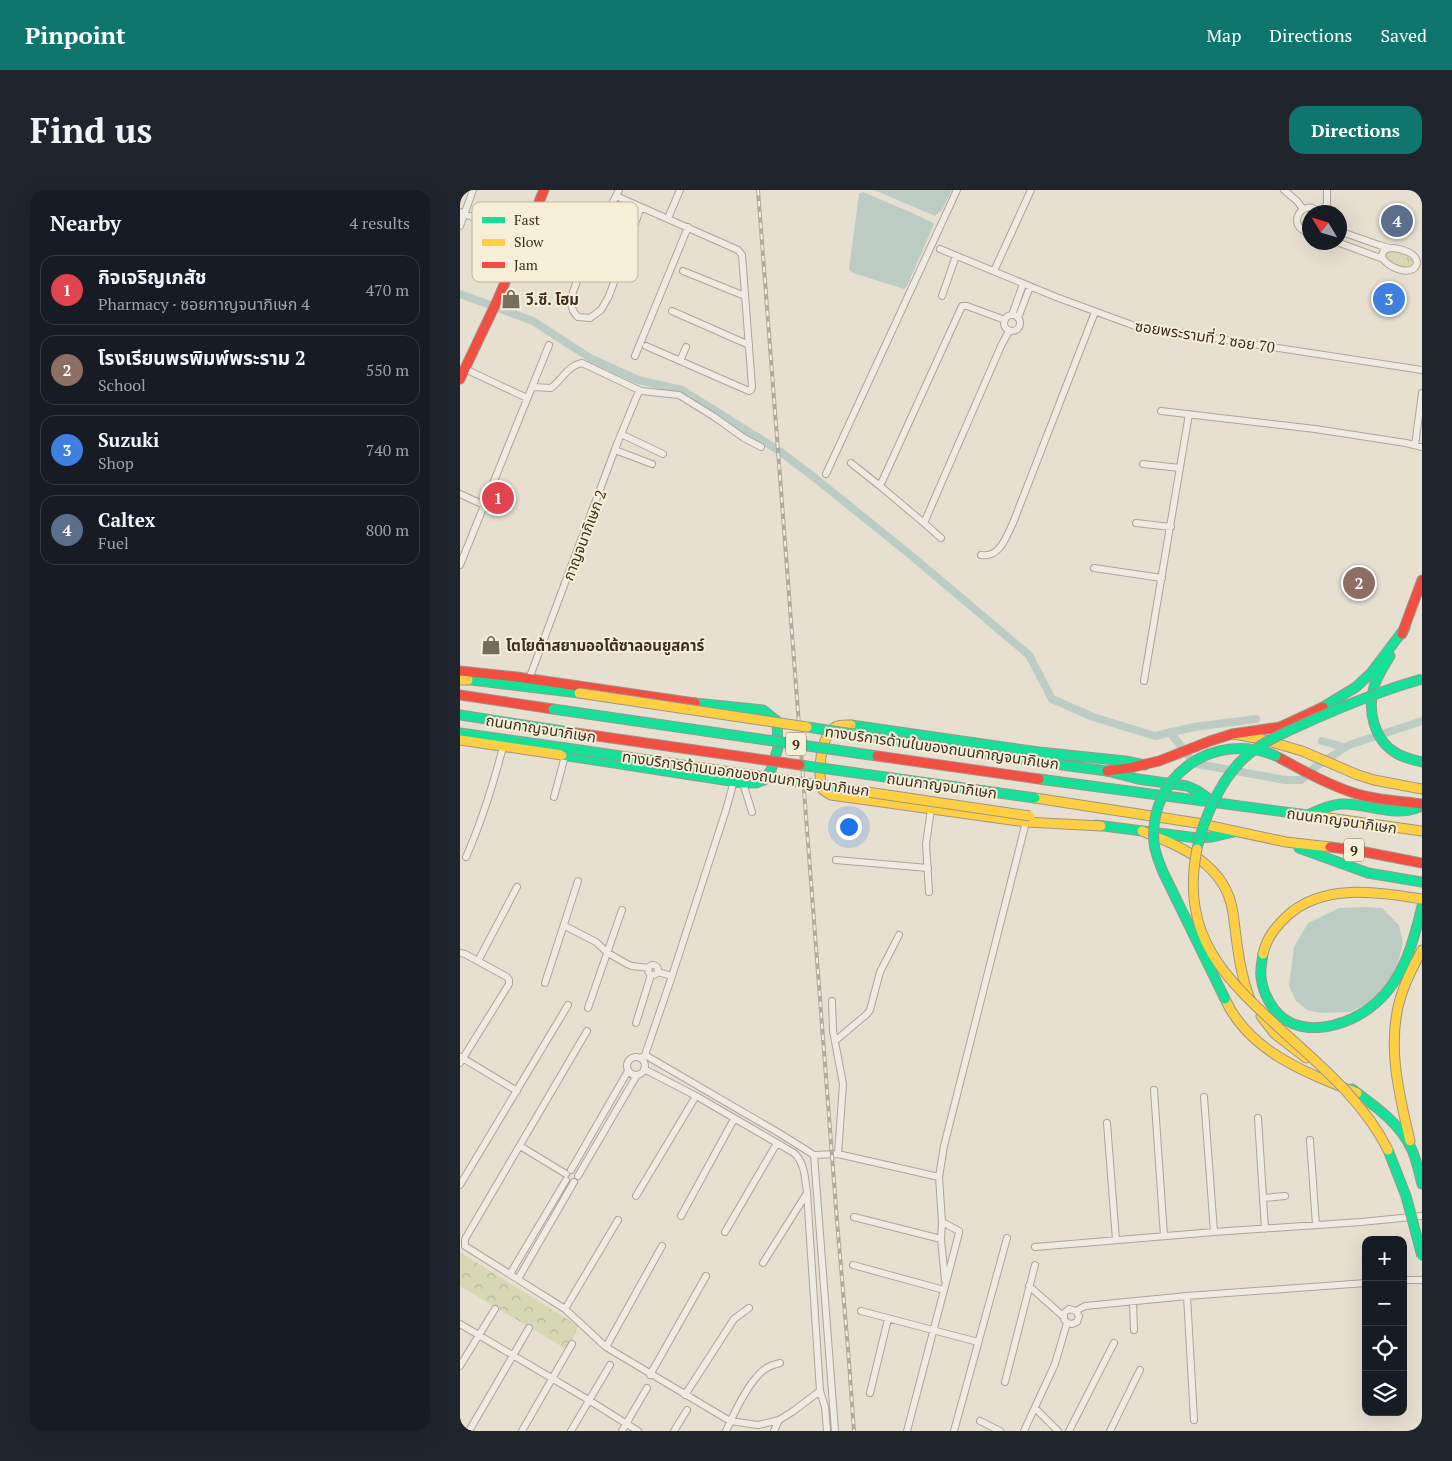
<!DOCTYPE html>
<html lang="en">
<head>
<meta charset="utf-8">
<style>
  body { margin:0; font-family:"PT Serif","Noto Sans Thai",serif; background:#20242c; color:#f1f3f6 }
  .controls { position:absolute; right:15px; bottom:15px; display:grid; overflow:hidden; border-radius:10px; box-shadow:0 5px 20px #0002 }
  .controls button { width:45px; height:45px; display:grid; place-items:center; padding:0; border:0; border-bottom:1px solid #363941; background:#171b24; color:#f1f3f6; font:25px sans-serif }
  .compass { position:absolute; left:842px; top:15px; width:45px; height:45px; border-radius:50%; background:#171b24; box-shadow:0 5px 20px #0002; rotate:308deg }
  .you { position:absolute; left:388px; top:636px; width:18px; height:18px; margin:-12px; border:4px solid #fff; border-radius:50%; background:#1a73e8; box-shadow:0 0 0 8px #1a73e833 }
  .badge { display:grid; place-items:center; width:32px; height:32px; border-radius:50%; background:#0f766e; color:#fff; font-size:16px; font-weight:700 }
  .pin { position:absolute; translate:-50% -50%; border:2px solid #fff; box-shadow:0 1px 5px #0006 }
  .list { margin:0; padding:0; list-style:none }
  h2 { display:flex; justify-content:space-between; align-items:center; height:65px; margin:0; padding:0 20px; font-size:21px }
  h2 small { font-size:16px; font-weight:400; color:#9ea1a6 }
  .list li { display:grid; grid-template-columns:32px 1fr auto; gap:15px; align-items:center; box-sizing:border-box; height:70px; margin:0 10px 10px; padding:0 10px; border:1px solid #363941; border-radius:15px }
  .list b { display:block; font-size:19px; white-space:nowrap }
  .list p { margin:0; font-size:16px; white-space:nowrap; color:#9ea1a6 }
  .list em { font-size:16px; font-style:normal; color:#9ea1a6 }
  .icon { flex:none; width:28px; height:28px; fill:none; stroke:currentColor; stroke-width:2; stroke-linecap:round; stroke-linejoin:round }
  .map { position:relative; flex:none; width:962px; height:1241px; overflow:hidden; border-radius:15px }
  header { display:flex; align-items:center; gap:30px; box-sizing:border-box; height:70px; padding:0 25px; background:#0f766e; color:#fff }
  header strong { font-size:24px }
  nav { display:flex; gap:28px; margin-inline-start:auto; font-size:18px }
  .intro { display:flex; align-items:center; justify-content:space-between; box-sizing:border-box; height:120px; padding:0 30px }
  h1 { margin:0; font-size:35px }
  .button { padding:12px 22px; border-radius:15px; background:#0f766e; color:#fff; font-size:18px; font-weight:700 }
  main { display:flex; gap:30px; padding:0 30px }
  aside { flex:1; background:#171b24; border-radius:15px; box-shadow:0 5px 20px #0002 }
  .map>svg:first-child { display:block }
  .grass { fill:url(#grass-tufts) }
  .forest { fill:url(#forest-crowns) }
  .water { fill:#bcccc2 }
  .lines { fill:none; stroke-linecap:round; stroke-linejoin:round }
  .canal { stroke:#bcccc2; stroke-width:8 }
  .street-casing { stroke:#ada599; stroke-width:8 }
  .fast-casing { stroke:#9c958a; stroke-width:11 }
  .slow-casing { stroke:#9c958a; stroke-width:11 }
  .jam-casing { stroke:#9c958a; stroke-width:11 }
  .street { stroke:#efebe3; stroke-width:6 }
  .fast { stroke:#16e098; stroke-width:9 }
  .slow { stroke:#ffcf43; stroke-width:9 }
  .jam { stroke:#f24e42; stroke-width:9 }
  .rail-casing { stroke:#afaaa2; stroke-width:4 }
  .rail { stroke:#f7eed8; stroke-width:2; stroke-dasharray:5.5; stroke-linecap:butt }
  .fast-bridge-casing { stroke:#9c958a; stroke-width:11; stroke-linecap:butt }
  .slow-bridge-casing { stroke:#9c958a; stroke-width:11; stroke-linecap:butt }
  .jam-bridge-casing { stroke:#9c958a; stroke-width:11; stroke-linecap:butt }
  .fast-bridge { stroke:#16e098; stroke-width:9 }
  .slow-bridge { stroke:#ffcf43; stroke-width:9 }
  .jam-bridge { stroke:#f24e42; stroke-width:9 }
  .labels { text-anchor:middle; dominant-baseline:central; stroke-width:4; stroke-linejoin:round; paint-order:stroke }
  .shield { fill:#f7eed8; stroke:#756857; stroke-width:1 }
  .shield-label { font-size:14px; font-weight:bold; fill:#3d2e20 }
  .poi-label { font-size:15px; font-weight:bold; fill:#3d2e20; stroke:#f7eed8; text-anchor:start }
  .street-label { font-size:15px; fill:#3d2e20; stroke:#f7eed8 }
  .key { fill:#f7eed8; stroke:#bfb4a1; stroke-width:1 }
  .key-label { font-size:14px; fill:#3d2e20 }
</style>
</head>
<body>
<header>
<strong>Pinpoint</strong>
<nav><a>Map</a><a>Directions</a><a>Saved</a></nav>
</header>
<div class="intro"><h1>Find us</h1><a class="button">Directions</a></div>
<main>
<aside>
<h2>Nearby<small>4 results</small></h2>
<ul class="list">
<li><span class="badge" style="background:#e0444e">1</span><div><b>กิจเจริญเภสัช</b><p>Pharmacy · ซอยกาญจนาภิเษก 4</p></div><em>470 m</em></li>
<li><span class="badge" style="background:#8d6e63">2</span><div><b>โรงเรียนพรพิมพ์พระราม 2</b><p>School</p></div><em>550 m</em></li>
<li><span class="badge" style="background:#3f7fe0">3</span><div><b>Suzuki</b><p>Shop</p></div><em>740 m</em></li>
<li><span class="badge" style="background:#5c6f8a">4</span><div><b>Caltex</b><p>Fuel</p></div><em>800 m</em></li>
</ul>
</aside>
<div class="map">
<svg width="962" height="1241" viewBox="0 0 962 1241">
  <defs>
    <pattern id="grass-tufts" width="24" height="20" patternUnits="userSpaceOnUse" patternTransform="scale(1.25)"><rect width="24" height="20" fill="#d6d7b3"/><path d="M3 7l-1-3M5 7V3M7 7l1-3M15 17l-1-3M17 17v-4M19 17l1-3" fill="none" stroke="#b9b99a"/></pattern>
    <pattern id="forest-crowns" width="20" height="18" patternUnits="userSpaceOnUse" patternTransform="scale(1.25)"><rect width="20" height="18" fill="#d6d7b3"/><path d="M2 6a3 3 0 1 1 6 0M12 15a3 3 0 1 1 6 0" fill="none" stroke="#b9b99a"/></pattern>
  </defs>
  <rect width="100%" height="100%" fill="#e7e0d1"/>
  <path class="grass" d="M 930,61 C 940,61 951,65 954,74 C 944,81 934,74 925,68 L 925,63 Z"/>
  <path class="forest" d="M 0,1062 L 118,1136 L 112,1151 L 106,1159 L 0,1096 Z"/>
  <path class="water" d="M 414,0 L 492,0 L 482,20 L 475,26 Z
    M 403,2 L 450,22 L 471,32 L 474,34 L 447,96 L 444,99 L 393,83 L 389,79 L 399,4 Z
    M 905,717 L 922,718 L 939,735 L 943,754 L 937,776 L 927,796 L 913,811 L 890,822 L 861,823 L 847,820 L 836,811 L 829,796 L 834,757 L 848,733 L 879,718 Z"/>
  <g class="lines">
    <path class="canal" d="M 0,104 L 73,131 L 130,168 L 178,190 L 222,200 L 318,260 L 355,288 L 453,367 L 569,465 L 592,509 L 633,527 L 695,546 L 734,537 L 796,529
      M 710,542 L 730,568 L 738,574 L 825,590 L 841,590 L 855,577 L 889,555 L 962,531
      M 862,551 L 884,557"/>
    <defs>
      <path id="street" d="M 824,0 L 837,11 L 843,19
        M 156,6 L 278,60 L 282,65 L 292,197 L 291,200 L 289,201 L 186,156
        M 0,22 L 64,47
        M 862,22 L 867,14 L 867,0
        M 208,28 L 220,0
        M 0,36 L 13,0
        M 120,36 L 139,39 L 159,0
        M 879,41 L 919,55 L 930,58
        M 849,42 C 825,38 842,6 859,22
        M 877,52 L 923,69
        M 934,58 C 942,59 956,63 957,72 C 957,75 956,77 953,79 C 943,84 927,76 922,67 C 922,59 928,58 934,58 Z
        M 480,59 L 596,107 L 675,136 L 962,180
        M 223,81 L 285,106
        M 534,81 L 571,0
        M 120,84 C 115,98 104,114 118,127 L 130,128 L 141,120 L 149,106 L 181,17
        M 482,106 L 496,66
        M 212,121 L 289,155
        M544 133a8 8 0 1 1 16 0a8 8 0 1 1-16 0Z
        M 552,125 L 563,94
        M 558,128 L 570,97
        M 545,130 L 507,116 L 502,116 L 420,296 L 464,333 L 541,156 L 549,141
        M 175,166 L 228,37
        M 220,171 L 226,157
        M 5,179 L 67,208
        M 73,197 L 91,198 C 102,190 107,176 122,173 L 181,201 L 219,205 L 253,226 L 284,248 L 301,257
        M 701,221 L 855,239 L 946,253 L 962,257
        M 161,244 L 203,264
        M 955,255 L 962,203
        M 155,260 L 192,274
        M 391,273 L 420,296
        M 683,274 L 720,278
        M 366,284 L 497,0
        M 0,304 L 24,315
        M 464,333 L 481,348
        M 676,333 L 711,337
        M 521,365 C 540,368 546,347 553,333 L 635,122
        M 0,375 L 89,155
        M 634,378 L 702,388
        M 69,489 L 157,254 L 179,201
        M 684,491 L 729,224
        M 283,593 L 292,622
        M 94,607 L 105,566
        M 6,667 C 22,631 33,595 43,557
        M 376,670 L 468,678
        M 469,702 L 466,654 L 471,619
        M 105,736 L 136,752 L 148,763 L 167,774 L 172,776 L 189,778
        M 0,763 L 5,764 L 47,787 L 49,790 L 49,794 L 0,873
        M 18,771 L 57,697
        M188 780a5 5 0 1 1 10 0a5 5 0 1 1-10 0Z
        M 198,782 L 212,786
        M 85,793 L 118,691
        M 372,811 L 373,841 L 383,894 L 378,964
        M 128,818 L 162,720
        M 176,833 L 191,785
        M 127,841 L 5,1049 L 5,1056 L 105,1119 L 146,1157 L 270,1231 L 298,1235 L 319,1230 L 332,1222 L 360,1201
        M 375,851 L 407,824 L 410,820 L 420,782 L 439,745
        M 185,865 L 319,943 L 354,965 L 375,1241
        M167 876a9 9 0 1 1 18 0a9 9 0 1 1-18 0Z
        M 1,867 L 57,901
        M 181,868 L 185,865 L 212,786 L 266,620 L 274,591
        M 184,879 L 238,907 L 334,963 C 345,973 345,989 347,1003 L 360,1201 L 365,1217 L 367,1241
        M 694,900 L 704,1046
        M 744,907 L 754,1042
        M 798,928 L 805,1039
        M 647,933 L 656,1050
        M 850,950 L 856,1035
        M 60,956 L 106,984
        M 354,965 L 378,964 L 479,987 L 484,956 L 566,632
        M 111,980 L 168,881
        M 118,986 L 177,885
        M 479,987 L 482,1032 L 481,1049 L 485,1090
        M 0,995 L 108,815
        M 176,1006 L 236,906
        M 803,1008 L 825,1006
        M 221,1026 L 274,929
        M 394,1027 L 481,1049
        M 265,1042 L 317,953
        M 575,1057 L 754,1042 L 901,1032 L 962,1026
        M 303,1073 L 347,1003
        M 393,1075 L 484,1100
        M 50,1084 L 106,990
        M 58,1089 L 114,992
        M 943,1090 L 962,1090
        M 569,1096 L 604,1127
        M 727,1106 L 734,1230
        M 673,1112 L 674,1140
        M 105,1119 L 158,1030
        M 401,1121 L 518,1152
        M 616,1121 L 625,1116 L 727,1106 L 906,1093
        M 0,1134 L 127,1209 L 178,1241
        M 146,1157 L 202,1056
        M 0,1176 L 35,1119
        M 190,1185 L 246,1086
        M 545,1192 L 575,1075
        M 410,1203 L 428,1129
        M 225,1205 L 274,1129 L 289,1118
        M 575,1218 L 598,1241
        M 520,1231 L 540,1241
        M 9,1241 L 69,1138
        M 62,1241 L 112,1154
        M 111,1241 L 150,1175
        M 162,1241 L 187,1198
        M 214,1241 L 227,1220
        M 266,1241 C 274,1223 289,1190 305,1179 C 309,1176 316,1174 320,1173
        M 314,1241 L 319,1230
        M 447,1241 L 499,1043 L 499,1041 L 482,1032
        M 494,1241 L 547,1048
        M 564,1241 L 595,1174 L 607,1133 L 604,1129 L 604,1123 L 609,1119 L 616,1121 L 619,1126 L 617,1132 L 612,1134 L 607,1133
        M 609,1241 L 654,1153
        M 650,1241 L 680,1180"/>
      <path id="fast" d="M 930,466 C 924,476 917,486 914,497 C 907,520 914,550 936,563 C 944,568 953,570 962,572
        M 3,489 L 119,503
        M 863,517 L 896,497 L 911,483 L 945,438
        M 0,525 L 109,542
        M 391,535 L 579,562 L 665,571 L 685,575
        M 0,543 L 106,558
        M 102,565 L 283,593 L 296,593 L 304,590 L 311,580 L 318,558 L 317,531 L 303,520 L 235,513
        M 580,572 L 647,581 L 678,589 L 727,596 L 738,601 L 752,611
        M 579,589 L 855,626
        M 848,625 C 858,620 870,615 881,614 C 910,613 933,629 962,616
        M 636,635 L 737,648 L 752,647 L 774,642
        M 839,658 L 908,683 L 962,692
        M 803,764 C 802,772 800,780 801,787 C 802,796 805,805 810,813 C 833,853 889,838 917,812 C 944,788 954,750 962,716
        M 892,899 C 915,916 940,933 952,960 C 957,971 959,983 962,994"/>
      <path id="slow" d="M 0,490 L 8,490
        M 391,535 C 386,535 380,534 375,537 C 360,547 357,585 363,600 L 371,605 L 566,632 L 641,636
        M 774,544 L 801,549 L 842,561 L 898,585 L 914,590 L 962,599
        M 0,550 L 102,565
        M 575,608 L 737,633 L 826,652 L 870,657
        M 855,626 L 962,641
        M 682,641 C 722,657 766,674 773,723 C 777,752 779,781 790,809
        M 803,764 C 806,749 815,737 827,726 C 863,693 917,702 962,709
        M 765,809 C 789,862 847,883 897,903
        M 801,826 L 815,844 L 846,868
        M 950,951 C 939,904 926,853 941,806 C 946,789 954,775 962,760"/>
      <path id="jam" d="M 0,189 L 38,109 L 84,0
        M 942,444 L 962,390
        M 0,481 L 57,487 L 235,513
        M 0,505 L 93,519
        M 816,566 C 842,580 868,595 897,604 C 918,610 940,611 962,614
        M 647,581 L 669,578 L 699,571 L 750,551 L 772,544 L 820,537 L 863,517
        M 870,657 L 900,661 L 962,673"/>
    </defs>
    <use href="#street" class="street-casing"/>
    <use href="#fast" class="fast-casing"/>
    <use href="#slow" class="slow-casing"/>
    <use href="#jam" class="jam-casing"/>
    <use href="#street" class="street"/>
    <use href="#fast" class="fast"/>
    <use href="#slow" class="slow"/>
    <use href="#jam" class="jam"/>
    <defs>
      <path id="rail" d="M 298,0 L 377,1031 L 388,1159 L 394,1241"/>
    </defs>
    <use href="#rail" class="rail-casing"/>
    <use href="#rail" class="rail"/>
    <defs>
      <path id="fast-bridge" d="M 93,519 L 417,566
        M 347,537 L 580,572
        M 106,558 L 380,598
        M 340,575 L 575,608
        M 737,659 C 743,630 760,592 781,571 C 797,555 817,546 837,537 C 878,518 919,501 962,489
        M 765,809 L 703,682 C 699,672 695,663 694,653 C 688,585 755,540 816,566
        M 928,960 L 946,1006 L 962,1066"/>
      <path id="slow-bridge" d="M 119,503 L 347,537
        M 380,598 L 570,626
        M 737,659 C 719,749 768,791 828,846 C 866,880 905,914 928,960"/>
      <path id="jam-bridge" d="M 109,542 L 340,575
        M 417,566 L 579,589"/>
    </defs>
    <use href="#fast-bridge" class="fast-bridge-casing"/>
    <use href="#slow-bridge" class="slow-bridge-casing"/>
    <use href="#jam-bridge" class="jam-bridge-casing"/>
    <use href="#fast-bridge" class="fast-bridge"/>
    <use href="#slow-bridge" class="slow-bridge"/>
    <use href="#jam-bridge" class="jam-bridge"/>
  </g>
  <defs>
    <symbol id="shop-bare" viewBox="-9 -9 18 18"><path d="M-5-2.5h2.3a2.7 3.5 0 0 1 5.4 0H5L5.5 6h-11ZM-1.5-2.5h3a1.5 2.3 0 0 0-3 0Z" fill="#786c5e" stroke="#f7eed8" stroke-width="2.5" paint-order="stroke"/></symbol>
  </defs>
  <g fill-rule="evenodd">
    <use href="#shop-bare" x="37" y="95" width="28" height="28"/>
    <use href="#shop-bare" x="17" y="441" width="28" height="28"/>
  </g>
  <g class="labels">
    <g class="shield">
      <rect x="326" y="542.5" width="20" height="23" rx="4"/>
      <rect x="884" y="648.5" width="20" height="23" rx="4"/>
    </g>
    <g class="shield-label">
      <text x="336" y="554">9</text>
      <text x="894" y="660">9</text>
    </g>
    <g class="poi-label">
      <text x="66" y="109">วี.ซี. โฮม</text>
      <text x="46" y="455">โตโยต้าสยามออโต้ซาลอนยูสคาร์</text>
    </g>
    <g class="street-label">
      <text transform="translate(745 146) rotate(9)">ซอยพระรามที่ 2 ซอย 70</text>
      <text transform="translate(124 345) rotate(-69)">กาญจนาภิเษก 2</text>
      <text transform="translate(81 538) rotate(9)">ถนนกาญจนาภิเษก</text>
      <text transform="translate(482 557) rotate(8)">ทางบริการด้านในของถนนกาญจนาภิเษก</text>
      <text transform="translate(286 583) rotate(8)">ทางบริการด้านนอกของถนนกาญจนาภิเษก</text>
      <text transform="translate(482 595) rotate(8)">ถนนกาญจนาภิเษก</text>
      <text transform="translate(882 630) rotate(8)">ถนนกาญจนาภิเษก</text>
    </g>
  </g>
  <rect x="12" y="12" width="166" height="80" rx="8" class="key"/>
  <rect x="22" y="27" width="23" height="6" fill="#16e098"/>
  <rect x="22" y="49" width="23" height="7" fill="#ffcf43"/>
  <rect x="22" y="72" width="23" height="6" fill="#f24e42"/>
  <g class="key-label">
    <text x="54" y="35">Fast</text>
    <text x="54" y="57">Slow</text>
    <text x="54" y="80">Jam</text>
  </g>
</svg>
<div class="controls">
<button>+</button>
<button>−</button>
<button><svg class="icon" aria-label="locate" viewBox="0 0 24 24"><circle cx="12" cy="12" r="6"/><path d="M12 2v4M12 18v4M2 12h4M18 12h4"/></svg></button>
<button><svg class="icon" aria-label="layers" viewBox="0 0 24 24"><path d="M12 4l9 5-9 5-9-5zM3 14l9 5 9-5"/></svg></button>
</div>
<svg class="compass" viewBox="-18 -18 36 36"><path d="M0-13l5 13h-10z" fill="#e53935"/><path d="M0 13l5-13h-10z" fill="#9ea1a6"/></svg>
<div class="you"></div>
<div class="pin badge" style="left:38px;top:308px;background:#e0444e">1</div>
<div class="pin badge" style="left:899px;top:393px;background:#8d6e63">2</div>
<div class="pin badge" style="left:929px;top:109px;background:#3f7fe0">3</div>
<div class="pin badge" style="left:937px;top:31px;background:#5c6f8a">4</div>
</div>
</main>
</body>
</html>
